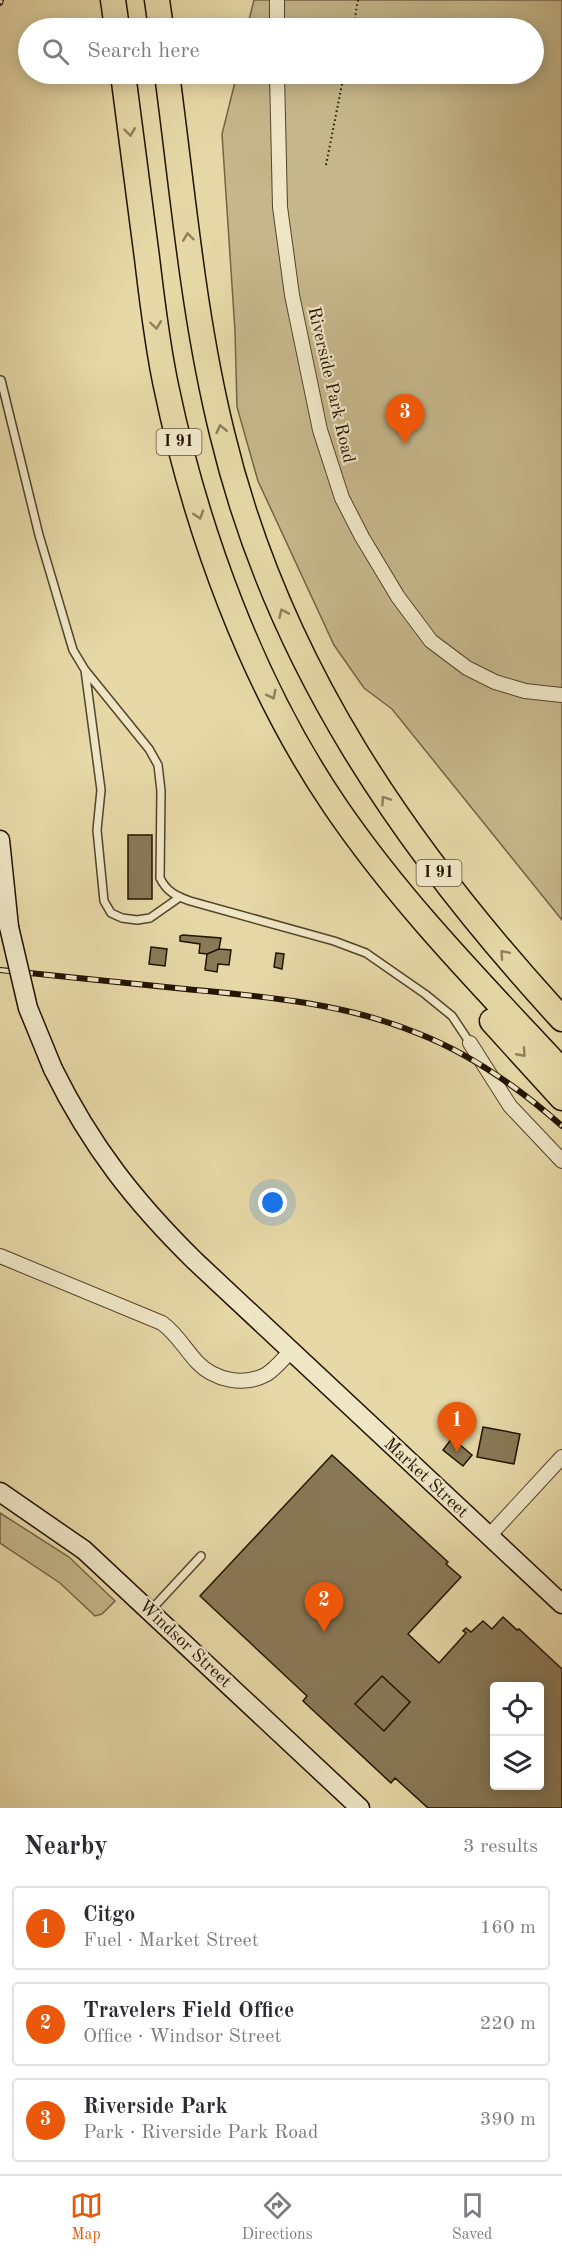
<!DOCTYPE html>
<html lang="en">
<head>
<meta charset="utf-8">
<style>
  body { margin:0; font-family:"Old Standard TT",serif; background:#f7f7f7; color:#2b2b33 }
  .controls { position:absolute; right:18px; bottom:18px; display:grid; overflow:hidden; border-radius:6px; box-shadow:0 3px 15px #0003 }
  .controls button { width:54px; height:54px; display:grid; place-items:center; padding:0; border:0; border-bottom:2px solid #e1e1e2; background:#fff; color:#2b2b33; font:30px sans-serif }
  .you { position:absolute; left:273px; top:1203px; width:21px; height:21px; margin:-15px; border:4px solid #fff; border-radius:50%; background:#1a73e8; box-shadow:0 0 0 9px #1a73e833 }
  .badge { display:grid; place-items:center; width:39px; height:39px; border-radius:50%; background:#ea580c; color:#fff; font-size:20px; font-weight:700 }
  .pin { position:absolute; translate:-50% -50px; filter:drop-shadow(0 2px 3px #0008) }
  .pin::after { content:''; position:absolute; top:32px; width:21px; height:18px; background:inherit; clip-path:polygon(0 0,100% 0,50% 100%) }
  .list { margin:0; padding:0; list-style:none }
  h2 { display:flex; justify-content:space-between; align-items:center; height:78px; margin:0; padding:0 24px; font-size:26px }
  h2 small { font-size:20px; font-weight:400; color:#7c7c81 }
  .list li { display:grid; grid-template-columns:39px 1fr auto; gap:18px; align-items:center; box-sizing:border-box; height:84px; margin:0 12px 12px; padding:0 12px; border:2px solid #e1e1e2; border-radius:6px }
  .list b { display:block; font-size:22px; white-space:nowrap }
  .list p { margin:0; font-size:20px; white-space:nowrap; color:#7c7c81 }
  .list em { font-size:20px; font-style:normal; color:#7c7c81 }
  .icon { flex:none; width:33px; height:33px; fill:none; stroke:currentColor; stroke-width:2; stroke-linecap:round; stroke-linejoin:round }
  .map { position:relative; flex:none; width:562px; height:1808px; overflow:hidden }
  .search { position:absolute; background:#fff; box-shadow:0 3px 15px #0003; left:18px; right:18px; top:18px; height:66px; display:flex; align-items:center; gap:15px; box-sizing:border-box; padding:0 21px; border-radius:33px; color:#7c7c81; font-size:22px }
  .sheet { height:366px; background:#fff }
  nav { display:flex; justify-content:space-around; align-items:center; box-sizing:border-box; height:84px; border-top:2px solid #e1e1e2; background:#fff; font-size:16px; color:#7c7c81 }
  nav a { display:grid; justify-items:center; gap:3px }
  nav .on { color:#ea580c }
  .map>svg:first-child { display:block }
  .green { fill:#c5b78b; stroke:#746546; stroke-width:1.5 }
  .building { fill:#897957; stroke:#241300; stroke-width:1.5; fill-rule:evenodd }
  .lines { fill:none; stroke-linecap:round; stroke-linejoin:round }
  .lane-casing { stroke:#54442a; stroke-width:10 }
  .street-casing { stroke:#54442a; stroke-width:16 }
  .secondary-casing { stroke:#241300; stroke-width:21 }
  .highway-casing { stroke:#241300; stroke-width:27 }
  .path { stroke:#241300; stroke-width:2; stroke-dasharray:1.5 3; stroke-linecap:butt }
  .lane { stroke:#efe6c6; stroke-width:7 }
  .street { stroke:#efe6c6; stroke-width:14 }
  .secondary { stroke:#efe6c6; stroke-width:18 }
  .highway { stroke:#e6d8a7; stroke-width:24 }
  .rail-casing { stroke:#241300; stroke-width:6 }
  .rail { stroke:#efe6c6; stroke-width:4; stroke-dasharray:11; stroke-linecap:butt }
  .secondary-bridge-casing { stroke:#241300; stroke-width:21; stroke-linecap:butt }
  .secondary-bridge { stroke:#efe6c6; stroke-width:18 }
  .oneway { stroke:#8f7f5c }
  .labels { text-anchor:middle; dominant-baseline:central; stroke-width:4.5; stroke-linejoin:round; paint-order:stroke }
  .shield { fill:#efe6c6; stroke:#61523b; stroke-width:1.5 }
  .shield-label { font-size:16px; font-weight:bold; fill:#241300 }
  .street-label { font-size:18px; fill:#241300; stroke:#efe6c6 }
</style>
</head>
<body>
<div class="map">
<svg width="562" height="1808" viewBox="0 0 562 1808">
  <rect width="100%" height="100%" fill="#e6d8a7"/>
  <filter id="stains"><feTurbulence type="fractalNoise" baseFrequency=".00333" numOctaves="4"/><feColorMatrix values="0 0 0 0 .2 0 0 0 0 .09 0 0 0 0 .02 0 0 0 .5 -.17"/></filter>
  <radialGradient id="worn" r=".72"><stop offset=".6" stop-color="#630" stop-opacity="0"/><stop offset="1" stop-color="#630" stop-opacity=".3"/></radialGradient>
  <path class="green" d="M 254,0 L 562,0 L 562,920 L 392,709 L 364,688 L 334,645 L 258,481 L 237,407 L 235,331 L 222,134 L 237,74 L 534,74 L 534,28 L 247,28 Z
    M 0,1513 L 69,1557 L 115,1601 L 102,1614 L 95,1616 L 60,1583 L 0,1543 Z"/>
  <path class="building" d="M 128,835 L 152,835 L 152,899 L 128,899 Z
    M 183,935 L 221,938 L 219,949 L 207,954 L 199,953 L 200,944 L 180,941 L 180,936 Z
    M 151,947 L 167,949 L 165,966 L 149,964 Z
    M 219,949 L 231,950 L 229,965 L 218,964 L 217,972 L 205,970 L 207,954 Z
    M 276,953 L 284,954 L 282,969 L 274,967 Z
    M 483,1427 L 520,1434 L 514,1464 L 477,1457 Z
    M 452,1438 L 472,1455 L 463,1466 L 443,1450 Z
    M 332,1455 L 448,1562 L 446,1564 L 461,1577 L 408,1634 L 439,1663 L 466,1633 L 463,1631 L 466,1628 L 471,1632 L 483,1621 L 492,1629 L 503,1617 L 517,1630 L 519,1629 L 562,1669 L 562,1808 L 428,1808 L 395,1778 L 391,1783 L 303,1701 L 307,1696 L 200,1596 ZM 382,1676 L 410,1702 L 384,1731 L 355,1704 ZM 494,1686 L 540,1686 L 540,1786 L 494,1786 Z
    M 382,1676 L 410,1702 L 384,1731 L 355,1704 Z"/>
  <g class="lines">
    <defs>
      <path id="lane" d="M 1,380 L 39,535 L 73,650 L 85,670 L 149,749 L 158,765 L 161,791 L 160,878 C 167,892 176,896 190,901 L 334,941 L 366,953 L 425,994 L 452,1016 L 470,1043
        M 85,670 L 101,790 L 97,830 L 104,901 L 111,913 L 122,918 L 137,920 L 150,918 L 180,897
        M 150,1611 L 201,1556"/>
      <path id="street" d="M 277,0 L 277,28
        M 277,74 L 280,207 L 292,295 L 320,430 L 342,498 L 362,537 L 398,597 L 431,641 L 467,668 L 495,682 L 525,691 L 562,695
        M 470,1043 L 510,1106 L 562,1161
        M 0,1256 L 162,1323 C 177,1334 185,1349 197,1362 C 214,1380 244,1387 267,1374 C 276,1368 283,1359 291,1351
        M 489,1536 L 562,1457"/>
      <path id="secondary" d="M 0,840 L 9,927
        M 53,1069 C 91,1146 134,1201 195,1261 L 562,1604
        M 0,1492 L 84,1550 L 360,1808"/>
      <path id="highway" d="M 113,0 L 117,28
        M 157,0 L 161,28
        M 123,74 C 131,135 139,196 147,258 C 152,300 157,344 166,386 C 196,530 252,684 335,806 C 401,903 483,986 562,1071
        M 167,74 C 183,193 193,315 222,433 C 277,663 404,847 562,1019
        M 492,1021 L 562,1098"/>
    </defs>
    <use href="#lane" class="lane-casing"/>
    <use href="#street" class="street-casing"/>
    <use href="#secondary" class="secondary-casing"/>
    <use href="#highway" class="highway-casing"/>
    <path class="path" d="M 353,28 L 358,0
      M 326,165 L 344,74"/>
    <use href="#lane" class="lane"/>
    <use href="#street" class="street"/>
    <use href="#secondary" class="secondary"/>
    <use href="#highway" class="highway"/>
    <defs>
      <path id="rail" d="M 0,3 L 1,0
        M 0,970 C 65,977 130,983 195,990 C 270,997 346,1004 417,1033 C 471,1054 519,1088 562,1126"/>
    </defs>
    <use href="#rail" class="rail-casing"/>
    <use href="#rail" class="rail"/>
    <defs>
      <path id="secondary-bridge" d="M 9,927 L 28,1008 L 53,1069"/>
    </defs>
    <use href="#secondary-bridge" class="secondary-bridge-casing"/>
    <use href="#secondary-bridge" class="secondary-bridge"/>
  </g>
  <defs><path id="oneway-chevron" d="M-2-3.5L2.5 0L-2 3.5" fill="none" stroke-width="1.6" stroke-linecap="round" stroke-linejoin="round" transform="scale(1.5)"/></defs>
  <g class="oneway">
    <use href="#oneway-chevron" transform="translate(130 132) rotate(83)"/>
    <use href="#oneway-chevron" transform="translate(188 237) rotate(-97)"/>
    <use href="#oneway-chevron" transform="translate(156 325) rotate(82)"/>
    <use href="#oneway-chevron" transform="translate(221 429) rotate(-103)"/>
    <use href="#oneway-chevron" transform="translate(199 515) rotate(72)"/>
    <use href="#oneway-chevron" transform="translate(283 613) rotate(-114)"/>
    <use href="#oneway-chevron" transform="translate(272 695) rotate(63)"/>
    <use href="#oneway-chevron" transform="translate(385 800) rotate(-124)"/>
    <use href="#oneway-chevron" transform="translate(504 954) rotate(-131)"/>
    <use href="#oneway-chevron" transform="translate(522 1053) rotate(48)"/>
  </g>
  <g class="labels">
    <g class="shield">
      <rect x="156.5" y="429" width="45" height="26" rx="4.5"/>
      <rect x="416.5" y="860" width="45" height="26" rx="4.5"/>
    </g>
    <g class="shield-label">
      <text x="179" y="442">I 91</text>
      <text x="439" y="873">I 91</text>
    </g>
    <g class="street-label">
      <text transform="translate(331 385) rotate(77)">Riverside Park Road</text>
      <text transform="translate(426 1478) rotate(43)">Market Street</text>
      <text transform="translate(185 1644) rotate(43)">Windsor Street</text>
    </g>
  </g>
  <rect width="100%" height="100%" filter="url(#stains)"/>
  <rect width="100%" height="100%" fill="url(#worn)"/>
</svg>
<div class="controls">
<button><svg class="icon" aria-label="locate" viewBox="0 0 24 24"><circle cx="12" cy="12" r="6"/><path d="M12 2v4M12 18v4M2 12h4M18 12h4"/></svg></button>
<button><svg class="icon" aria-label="layers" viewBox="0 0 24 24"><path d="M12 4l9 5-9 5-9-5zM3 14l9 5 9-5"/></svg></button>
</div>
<div class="you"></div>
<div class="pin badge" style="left:457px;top:1452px">1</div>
<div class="pin badge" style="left:324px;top:1632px">2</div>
<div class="pin badge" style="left:405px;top:444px">3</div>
<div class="search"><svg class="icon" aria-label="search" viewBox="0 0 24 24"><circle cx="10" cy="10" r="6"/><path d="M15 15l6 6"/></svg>Search here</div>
</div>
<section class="sheet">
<h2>Nearby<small>3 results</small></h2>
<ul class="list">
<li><span class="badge">1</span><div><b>Citgo</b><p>Fuel · Market Street</p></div><em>160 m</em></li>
<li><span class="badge">2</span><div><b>Travelers Field Office</b><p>Office · Windsor Street</p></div><em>220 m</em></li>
<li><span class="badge">3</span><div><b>Riverside Park</b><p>Park · Riverside Park Road</p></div><em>390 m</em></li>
</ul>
</section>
<nav>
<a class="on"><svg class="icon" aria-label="map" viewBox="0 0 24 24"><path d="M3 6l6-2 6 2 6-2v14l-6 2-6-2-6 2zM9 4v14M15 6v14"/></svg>Map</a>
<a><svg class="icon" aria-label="directions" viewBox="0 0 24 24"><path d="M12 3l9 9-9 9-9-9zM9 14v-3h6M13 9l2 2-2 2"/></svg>Directions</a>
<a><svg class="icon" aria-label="saved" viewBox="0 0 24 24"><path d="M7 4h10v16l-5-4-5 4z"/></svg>Saved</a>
</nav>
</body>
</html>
